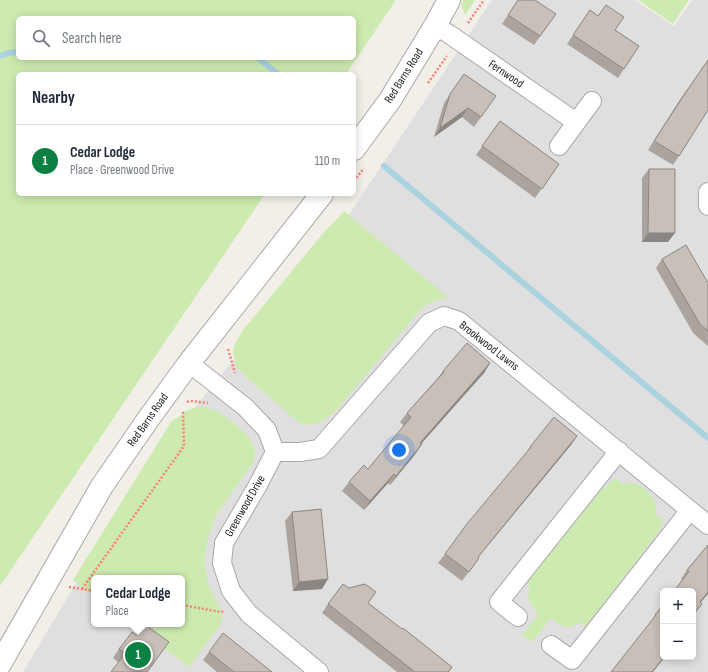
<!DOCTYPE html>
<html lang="en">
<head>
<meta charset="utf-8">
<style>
  body { margin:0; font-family:"Sofia Sans Condensed",sans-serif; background:#f2f2f3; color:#1f2937 }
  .controls { position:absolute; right:12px; bottom:12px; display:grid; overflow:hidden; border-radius:6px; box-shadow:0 2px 10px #0003 }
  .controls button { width:36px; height:36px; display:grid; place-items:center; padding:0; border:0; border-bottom:1px solid #e0e1e3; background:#fff; color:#1f2937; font:20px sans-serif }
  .you { position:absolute; left:399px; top:450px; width:14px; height:14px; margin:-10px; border:3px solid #fff; border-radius:50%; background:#1a73e8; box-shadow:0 0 0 6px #1a73e833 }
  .badge { display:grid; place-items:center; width:26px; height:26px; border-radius:50%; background:#0b8043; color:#fff; font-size:13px; font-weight:700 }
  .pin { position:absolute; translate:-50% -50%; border:2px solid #fff; box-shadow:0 1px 4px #0006 }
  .popup { position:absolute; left:91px; top:575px; width:94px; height:52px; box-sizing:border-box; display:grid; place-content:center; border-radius:6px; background:#fff; filter:drop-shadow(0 1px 3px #0005); font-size:13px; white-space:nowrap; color:#747a83 }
  .popup b { font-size:15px; color:#1f2937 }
  .popup::after { content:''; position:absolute; left:50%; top:100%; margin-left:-8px; border:8px solid transparent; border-top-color:#fff }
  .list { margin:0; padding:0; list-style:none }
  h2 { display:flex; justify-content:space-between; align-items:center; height:52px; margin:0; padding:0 16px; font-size:17px }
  h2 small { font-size:13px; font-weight:400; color:#747a83 }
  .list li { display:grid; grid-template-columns:26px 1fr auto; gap:12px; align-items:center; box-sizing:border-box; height:72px; padding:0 16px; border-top:1px solid #e0e1e3 }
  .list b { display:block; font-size:15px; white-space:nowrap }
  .list p { margin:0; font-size:13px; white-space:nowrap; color:#747a83 }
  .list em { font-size:13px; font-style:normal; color:#747a83 }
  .icon { flex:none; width:22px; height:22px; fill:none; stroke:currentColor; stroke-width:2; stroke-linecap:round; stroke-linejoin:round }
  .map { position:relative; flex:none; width:708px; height:672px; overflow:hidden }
  .search { position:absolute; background:#fff; box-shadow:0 2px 10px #0003; left:16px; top:16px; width:340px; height:44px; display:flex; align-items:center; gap:10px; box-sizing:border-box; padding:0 14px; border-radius:6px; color:#747a83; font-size:15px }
  .panel { position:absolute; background:#fff; box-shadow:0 2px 10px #0003; left:16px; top:72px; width:340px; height:124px; border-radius:6px }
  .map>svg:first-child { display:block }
  .residential { fill:#e0dfdf; fill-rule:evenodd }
  .grass { fill:#cdebb0; fill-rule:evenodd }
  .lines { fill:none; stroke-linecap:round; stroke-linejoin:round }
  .stream { stroke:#aad3df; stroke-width:6 }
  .minor-casing { stroke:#a9a9a9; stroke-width:20 }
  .tertiary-casing { stroke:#a9a9a9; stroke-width:24 }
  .path { stroke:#fa8072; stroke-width:2.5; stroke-dasharray:2 2; stroke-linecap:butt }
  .minor { stroke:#fff; stroke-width:18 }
  .tertiary { stroke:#fff; stroke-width:22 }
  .wall { fill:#aba49e }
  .shaded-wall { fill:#8b8681 }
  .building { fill:#c7bfb8; stroke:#8b8681 }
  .labels { text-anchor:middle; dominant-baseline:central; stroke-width:3; stroke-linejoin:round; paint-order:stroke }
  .street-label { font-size:12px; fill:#222; stroke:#fff }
</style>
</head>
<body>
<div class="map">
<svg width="708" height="672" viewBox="0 0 708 672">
  <rect width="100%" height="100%" fill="#f2efe9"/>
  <path class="residential" d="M 492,0 L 635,0 L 674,26 L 692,0 L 708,0 L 708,672 L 23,672 L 139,477 L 342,225 ZM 94,578 L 182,578 L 182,624 L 94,624 ZM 663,591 L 693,591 L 693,657 L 663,657 Z"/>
  <path class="grass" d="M 0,0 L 396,0 L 346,74 L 18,74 L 18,194 L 265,194 L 0,586 ZM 18,18 L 354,18 L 354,58 L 18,58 Z
    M 463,0 L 475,0 L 465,15 L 461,4 Z
    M 638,0 L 689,0 L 673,24 Z
    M 344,211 L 448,297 L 431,302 L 420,310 L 335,412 C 323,421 318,425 302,425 L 245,376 L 236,366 L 233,352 L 235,343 L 243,330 L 319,238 Z
    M 201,406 C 206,408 211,409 216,411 C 228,417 257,439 255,454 C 255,457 253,460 253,463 L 216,515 L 208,538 L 204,562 L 209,586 L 220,608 L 223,619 L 220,625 L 189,667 L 132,624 L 182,624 L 182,578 L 94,578 L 94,596 L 73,580 L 171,422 L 188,410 Z
    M 616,478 L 623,484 L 630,482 L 641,486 L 651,495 L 656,503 L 656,514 L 663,520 L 661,527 L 658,533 L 585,627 L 581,622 C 569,630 561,627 551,618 L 532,642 L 522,635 L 539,614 C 529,604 527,600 530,586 L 525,582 L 601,490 Z"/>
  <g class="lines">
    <path class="stream" d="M 0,56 L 8,53 L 18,52
      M 258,58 L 278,74
      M 384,166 L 708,438"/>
    <defs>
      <path id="minor" d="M 435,26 L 449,34 L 576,122
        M 559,146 L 592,101
        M 708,192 L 708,206
        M 189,363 L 245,407 L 267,430 L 275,452 L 258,485 L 224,543 L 222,563 L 231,591 L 249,614 L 319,672
        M 275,452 L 300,452 L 319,449 L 429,323 L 444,316 L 459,321 L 708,525
        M 518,617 L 499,602 L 619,451
        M 551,645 L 572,660 L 690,510"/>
      <path id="tertiary" d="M 354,149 L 390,100 L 435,26 L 449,0
        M 0,664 L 102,486 L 149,418 L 189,363 L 322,194"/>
    </defs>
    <use href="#minor" class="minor-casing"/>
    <use href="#tertiary" class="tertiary-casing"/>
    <path class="path" d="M 468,23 L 484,0
      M 428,83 L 447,56
      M 354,181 L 364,168
      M 228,349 L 235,373
      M 187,402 L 191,401 L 208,403
      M 69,587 L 94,591
      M 82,589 L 184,446 L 183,410
      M 182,605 L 221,612 L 223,611"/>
    <use href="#minor" class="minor"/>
    <use href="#tertiary" class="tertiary"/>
  </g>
  <path class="wall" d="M 518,0 L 556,14 L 534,45 L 502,24 Z
    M 590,10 L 615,30 L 639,46 L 618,78 L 567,44 Z
    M 708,60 L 679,156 L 673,165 L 648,150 L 679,101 Z
    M 464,74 L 496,96 L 474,127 L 462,117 L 434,137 L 444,103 Z
    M 500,121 L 559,164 L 535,198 L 476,155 Z
    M 649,169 L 668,242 L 642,242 L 642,178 Z
    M 662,259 L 708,283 L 708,346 L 693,333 L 656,268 Z
    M 490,363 L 484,373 L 421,443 L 422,444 L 416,453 L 390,485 L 388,483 L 364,510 L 342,491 L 349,482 L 368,469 L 404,426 L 400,422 L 407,413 L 437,379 L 443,371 Z
    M 577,436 L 571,445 L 478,557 L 479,558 L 462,581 L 438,563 L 445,554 L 524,456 L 530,447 Z
    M 292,512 L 322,589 L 293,591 L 285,521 Z
    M 708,545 L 708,594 L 700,603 L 693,616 L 682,580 L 681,579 L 687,570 Z
    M 368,603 L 402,629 L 452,667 L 449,672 L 397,672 L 322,613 L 328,604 Z
    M 136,635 L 169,642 L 118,662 L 113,658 L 119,649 Z
    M 209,652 L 272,672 L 217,672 L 203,660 Z"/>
  <path class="shaded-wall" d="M 468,108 L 462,117 L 434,137 L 440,128 Z
    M 648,233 L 675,233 L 668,242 L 642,242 Z
    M 490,363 L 484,373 L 414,452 L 420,443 Z
    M 577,436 L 571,445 L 471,566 L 478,557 Z
    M 422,444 L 416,453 L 390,485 L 396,476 Z
    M 394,474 L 388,483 L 364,510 L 370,501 Z
    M 328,579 L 322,589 L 293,591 L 299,582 Z
    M 708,592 L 708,594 L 693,611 L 700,602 Z
    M 664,657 L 665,657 L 653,672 L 652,672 Z"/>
  <path class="building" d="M 518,0 L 535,0 L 556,14 L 540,36 L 508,15 Z
    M 606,5 L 624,17 L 615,30 L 639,46 L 624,69 L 573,35 L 590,10 L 598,16 Z
    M 708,60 L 708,110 L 679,156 L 654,141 L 686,92 Z
    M 464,74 L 496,96 L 481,117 L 468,108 L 440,128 L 450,94 Z
    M 500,121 L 559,164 L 542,189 L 482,146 Z
    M 649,169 L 675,169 L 675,233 L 648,233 Z
    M 686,245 L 708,283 L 708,331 L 700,324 L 662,259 Z
    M 467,343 L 490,363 L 420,443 L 422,444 L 396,476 L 394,474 L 370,501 L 349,482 L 364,465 L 368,469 L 411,417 L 407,413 L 444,372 L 443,371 Z
    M 554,417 L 577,436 L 478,557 L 479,558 L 469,572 L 445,554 L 466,525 L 531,447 L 530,447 Z
    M 321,509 L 328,579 L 299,582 L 292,512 Z
    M 708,545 L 708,592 L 700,602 L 702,604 L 693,615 L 693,591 L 674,591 L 689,571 L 687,570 Z
    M 343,584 L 349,588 L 365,584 L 376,592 L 368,603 L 402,629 L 403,628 L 452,667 L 448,672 L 415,672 L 328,604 Z
    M 663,605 L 663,657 L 664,657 L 652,672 L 611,672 L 656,615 L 655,615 Z
    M 144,624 L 169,642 L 147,672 L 111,672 L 125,653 L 119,649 L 132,632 L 136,635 Z
    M 223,633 L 272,672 L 234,672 L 209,652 Z"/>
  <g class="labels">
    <g class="street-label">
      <text transform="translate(506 74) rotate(34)">Fernwood</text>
      <text transform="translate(404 76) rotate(-58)">Red Barns Road</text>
      <text transform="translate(489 346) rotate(38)">Brookwood Lawns</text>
      <text transform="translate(148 420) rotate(-55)">Red Barns Road</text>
      <text transform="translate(245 506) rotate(-60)">Greenwood Drive</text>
    </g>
  </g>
</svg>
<div class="controls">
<button>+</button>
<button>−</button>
</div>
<div class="you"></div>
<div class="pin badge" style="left:138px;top:655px">1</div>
<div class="popup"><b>Cedar Lodge</b>Place</div>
<div class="search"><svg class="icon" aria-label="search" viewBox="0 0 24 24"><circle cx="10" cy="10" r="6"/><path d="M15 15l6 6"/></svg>Search here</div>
<section class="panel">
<h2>Nearby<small></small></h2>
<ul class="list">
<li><span class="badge">1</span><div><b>Cedar Lodge</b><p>Place · Greenwood Drive</p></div><em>110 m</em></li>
</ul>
</section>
</div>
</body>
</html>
